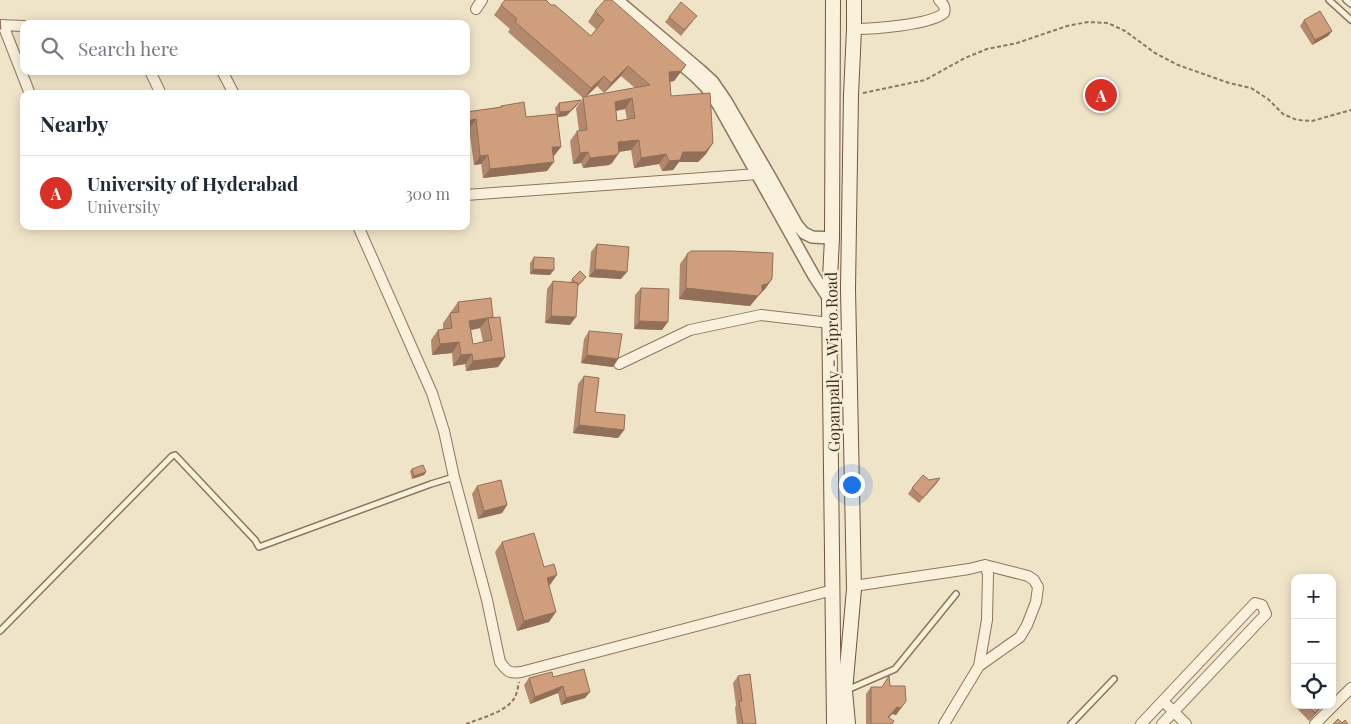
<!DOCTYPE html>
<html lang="en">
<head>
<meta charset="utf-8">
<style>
  body { margin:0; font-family:"Playfair Display",serif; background:#f6f6f7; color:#1f2937 }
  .controls { position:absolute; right:15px; bottom:15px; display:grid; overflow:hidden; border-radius:10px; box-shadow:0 2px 12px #0003 }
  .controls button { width:45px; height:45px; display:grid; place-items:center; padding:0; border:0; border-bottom:1px solid #e0e1e3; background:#fff; color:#1f2937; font:25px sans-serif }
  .you { position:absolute; left:851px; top:484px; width:18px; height:18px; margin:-12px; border:4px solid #fff; border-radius:50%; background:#1a73e8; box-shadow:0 0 0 8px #1a73e833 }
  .badge { display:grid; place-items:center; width:32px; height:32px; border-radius:50%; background:#d93025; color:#fff; font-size:16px; font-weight:700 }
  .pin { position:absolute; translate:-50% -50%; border:2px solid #fff; box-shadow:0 1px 5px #0006 }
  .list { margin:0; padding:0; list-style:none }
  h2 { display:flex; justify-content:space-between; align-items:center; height:65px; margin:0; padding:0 20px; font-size:21px }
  h2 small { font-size:16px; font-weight:400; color:#747a83 }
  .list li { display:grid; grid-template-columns:32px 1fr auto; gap:15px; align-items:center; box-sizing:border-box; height:75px; padding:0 20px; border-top:1px solid #e0e1e3 }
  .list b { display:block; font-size:19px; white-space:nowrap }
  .list p { margin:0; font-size:16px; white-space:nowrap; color:#747a83 }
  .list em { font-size:16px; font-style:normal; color:#747a83 }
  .icon { flex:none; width:28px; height:28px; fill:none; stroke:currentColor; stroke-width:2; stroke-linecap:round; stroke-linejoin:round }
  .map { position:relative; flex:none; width:1351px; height:724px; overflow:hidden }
  .search { position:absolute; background:#fff; box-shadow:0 2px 12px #0003; left:20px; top:20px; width:450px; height:55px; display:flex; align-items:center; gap:12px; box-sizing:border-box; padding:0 18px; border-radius:10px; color:#747a83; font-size:19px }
  .panel { position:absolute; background:#fff; box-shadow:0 2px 12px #0003; left:20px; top:90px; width:450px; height:140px; border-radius:10px }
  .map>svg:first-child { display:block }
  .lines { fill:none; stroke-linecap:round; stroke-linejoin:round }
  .service-casing { stroke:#8d765c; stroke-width:8 }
  .minor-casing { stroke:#8d765c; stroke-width:12 }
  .tertiary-casing { stroke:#8d765c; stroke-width:14 }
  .secondary-casing { stroke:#6f573f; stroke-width:16 }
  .path { stroke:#8d765c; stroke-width:2; stroke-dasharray:4 2.5; stroke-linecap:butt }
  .service { stroke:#faf1dc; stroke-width:5 }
  .minor { stroke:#faf1dc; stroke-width:10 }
  .tertiary { stroke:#faf1dc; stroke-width:11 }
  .secondary { stroke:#faf1dc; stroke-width:14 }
  .wall { fill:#b2896c; fill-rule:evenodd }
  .shaded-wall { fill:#916f58 }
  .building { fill:#cf9f7d; stroke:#916f58; fill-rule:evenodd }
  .labels { text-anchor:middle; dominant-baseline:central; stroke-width:4.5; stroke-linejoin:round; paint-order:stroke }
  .street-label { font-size:16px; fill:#3d2e20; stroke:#f7eed8 }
</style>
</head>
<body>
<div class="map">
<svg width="1351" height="724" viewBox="0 0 1351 724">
  <rect width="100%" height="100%" fill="#f0e4c8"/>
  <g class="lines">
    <defs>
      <path id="service" d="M 1329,0 L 1351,20
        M 1346,0 L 1351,4
        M 0,631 L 172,456 L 175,455 L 255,540 L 259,547 L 431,484 L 454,477
        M 847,690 L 895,669 L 956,594
        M 1071,724 L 1114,679"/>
      <path id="minor" d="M 476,9 L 482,0
        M 0,25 L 24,26
        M 3,25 L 30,94
        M 854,29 C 873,29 930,25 944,13 C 946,7 943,4 939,0
        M 150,71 L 161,94
        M 222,71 L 234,94
        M 466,195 L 758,174
        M 358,226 L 432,393 L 444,431 L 454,477 L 487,600 L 500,662 C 507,671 509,674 521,672 L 833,590
        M 619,364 L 690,330 L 761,315 L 830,323
        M 854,586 L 969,569 L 985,565 L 988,574 L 987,620 L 979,666 L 944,724
        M 979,666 L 1020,637 L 1027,625 L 1036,602 L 1038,587 L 1034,580 L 1028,576 L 985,565
        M 1163,701 L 1186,724
        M 1141,724 L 1255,603 L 1262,605 L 1266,614 L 1162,724
        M 1315,724 L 1351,688"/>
      <path id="tertiary" d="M 617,0 L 700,70 L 713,82 L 726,101 L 769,175 L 797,225 L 804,233 L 812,237 L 832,238
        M 674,58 L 695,76 L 706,87 L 719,106 L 814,276 L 829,299"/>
      <path id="secondary" d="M 833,0 L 832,238 L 829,299 L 834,724
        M 848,724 L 845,691 L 854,589 L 848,289 L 851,95 L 854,29 L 854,0"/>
    </defs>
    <use href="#service" class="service-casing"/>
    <use href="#minor" class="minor-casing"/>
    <use href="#tertiary" class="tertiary-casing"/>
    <use href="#secondary" class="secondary-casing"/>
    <path class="path" d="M 863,93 L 925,80 L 965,58 L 987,49 L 1017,43 L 1067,26 L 1088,22 L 1108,23 L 1125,31 L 1155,53 L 1178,65 L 1229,83 L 1251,88 L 1268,99 L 1283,114 L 1297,120 L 1312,121 L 1351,110
      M 466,724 C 481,718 507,712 515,697 C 517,693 518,687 519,682"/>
    <use href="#service" class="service"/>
    <use href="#minor" class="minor"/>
    <use href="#tertiary" class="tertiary"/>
    <use href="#secondary" class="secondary"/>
  </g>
  <path class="wall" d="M 501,5 L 591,36 L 596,29 L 588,22 L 595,11 L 686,65 L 674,81 L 670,82 L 671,96 L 706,154 L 698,162 L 679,162 L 673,170 L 662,171 L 659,164 L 634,168 L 631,150 L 619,152 L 612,163 L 609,165 L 583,168 L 581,163 L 573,164 L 570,141 L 577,131 L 579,131 L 576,108 L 583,98 L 508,32 L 510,29 L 494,15 ZM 621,76 L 635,88 L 585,97 L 597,86 L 604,93 ZM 625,109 L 627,120 L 617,121 L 616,111 Z
    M 669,17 L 693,21 L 681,36 L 665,22 Z
    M 1304,20 L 1332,31 L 1328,36 L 1312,45 L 1300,26 Z
    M 581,100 L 577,105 L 566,116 L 558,117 L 554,156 L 553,156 L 547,171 L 483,178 L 481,164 L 474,165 L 469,129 L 466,130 L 466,112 L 500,107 L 501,106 L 526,117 L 556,114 L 555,108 L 559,103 Z
    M 597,244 L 621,279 L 589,277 L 591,252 Z
    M 687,254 L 772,279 L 765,289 L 759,295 L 750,306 L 679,299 L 680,264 Z
    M 534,257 L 550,275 L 530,274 L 530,263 Z
    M 572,279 L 584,280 L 578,286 L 570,325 L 545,323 L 547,289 L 553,281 L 572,283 L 571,281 Z
    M 641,288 L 662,330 L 634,329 L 635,295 Z
    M 458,302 L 493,317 L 505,357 L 498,367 L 466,371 L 465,364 L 453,366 L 452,353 L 432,355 L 431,340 L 438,330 L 443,329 L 443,323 ZM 480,328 L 483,342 L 473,344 L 471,330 Z
    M 589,331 L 618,359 L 613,367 L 581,363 L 584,339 Z
    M 584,376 L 595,412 L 624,430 L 618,438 L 573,433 L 578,384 Z
    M 412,469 L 426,472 L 424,475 L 412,479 L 410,471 Z
    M 940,478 L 919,503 L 908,494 L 912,488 L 929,480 Z
    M 477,486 L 507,505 L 502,513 L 478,519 L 472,494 Z
    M 502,542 L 544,567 L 550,585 L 549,585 L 549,622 L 517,631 L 495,552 Z
    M 738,676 L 756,724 L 737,724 L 735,708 L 736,705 L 733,683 Z
    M 553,677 L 585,698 L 561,705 L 558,693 L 530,704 L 524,685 L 529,678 Z
    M 890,686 L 901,708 L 896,715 L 892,714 L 889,718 L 892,724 L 866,724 L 866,694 L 871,687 L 882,687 Z
    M 1295,699 L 1295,705 L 1323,705 L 1309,721 L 1292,703 Z"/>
  <path class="shaded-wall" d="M 1332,31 L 1328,36 L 1312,45 L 1315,40 Z
    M 686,65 L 674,81 L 662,83 L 669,72 Z
    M 628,66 L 621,76 L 604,93 L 611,83 Z
    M 604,76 L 597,86 L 584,99 L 591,88 Z
    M 632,98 L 625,109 L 608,112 L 615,102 Z
    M 581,100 L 577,105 L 566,116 L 557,117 L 560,112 Z
    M 476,119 L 469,129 L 466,130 L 466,121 Z
    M 639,140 L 631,150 L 611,153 L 618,142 Z
    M 713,143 L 706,154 L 698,162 L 679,162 L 673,170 L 662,171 L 669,161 L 683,152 Z
    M 552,147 L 561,147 L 554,156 L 546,157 Z
    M 588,152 L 581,163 L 573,164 L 580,153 Z
    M 619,153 L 612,163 L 609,165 L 583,168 L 590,158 Z
    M 666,154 L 659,164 L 634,168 L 641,158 Z
    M 488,155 L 481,164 L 474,165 L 480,156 Z
    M 554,162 L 547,171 L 483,178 L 490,169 Z
    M 533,269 L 554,270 L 550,275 L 530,274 Z
    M 595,269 L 627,272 L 621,279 L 589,277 Z
    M 772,279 L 765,289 L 759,295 L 750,306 L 679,299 L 686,288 L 762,285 Z
    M 551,316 L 576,317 L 570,325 L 545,323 Z
    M 488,318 L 480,328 L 462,332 L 469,321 Z
    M 639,321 L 668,322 L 662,330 L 634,329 Z
    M 459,342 L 452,353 L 432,355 L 440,344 Z
    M 472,354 L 465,364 L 453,366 L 461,355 Z
    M 587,355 L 618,359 L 613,367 L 581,363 Z
    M 505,357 L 498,367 L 466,371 L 473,361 Z
    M 579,425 L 624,430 L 618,438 L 573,433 Z
    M 426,472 L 424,475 L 412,479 L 414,476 Z
    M 940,478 L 937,483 L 919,503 L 923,498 Z
    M 507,505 L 502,513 L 478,519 L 484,511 Z
    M 557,575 L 550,585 L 540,588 L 547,578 Z
    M 556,612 L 549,622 L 517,631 L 524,621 Z
    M 563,686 L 558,693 L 530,704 L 535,697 Z
    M 590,692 L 585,698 L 561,705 L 566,698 Z
    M 906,701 L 896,715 L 892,714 L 883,724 L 888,717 L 897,707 Z
    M 1322,705 L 1323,705 L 1321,708 L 1309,721 L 1315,713 Z"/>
  <path class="building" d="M 505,0 L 546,0 L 551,5 L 555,5 L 591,36 L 604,20 L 595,11 L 605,0 L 612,0 L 686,65 L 681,71 L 669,72 L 671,96 L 710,93 L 713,143 L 705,152 L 683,152 L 680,160 L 669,161 L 666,154 L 641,158 L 639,140 L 618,142 L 619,153 L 616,155 L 590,158 L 588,152 L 580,153 L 577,131 L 587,130 L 583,97 L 650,85 L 628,66 L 611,83 L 604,76 L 591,88 L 515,22 L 517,19 L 501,5 ZM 632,98 L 635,118 L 617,121 L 615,102 Z
    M 681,2 L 697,16 L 684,30 L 669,17 Z
    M 1320,11 L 1332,31 L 1315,40 L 1304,20 Z
    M 0,19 L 1,29 L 0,29 Z
    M 581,100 L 570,111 L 560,112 L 559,103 Z
    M 524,102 L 526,117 L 557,114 L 561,147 L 552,147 L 554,162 L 490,169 L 488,155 L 480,156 L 476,119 L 466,121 L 466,112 L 502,107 L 501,106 Z
    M 597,244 L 629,247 L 627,272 L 595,269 Z
    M 691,251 L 732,251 L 773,253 L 772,279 L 767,284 L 762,285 L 762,291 L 758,296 L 686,288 L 687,254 Z
    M 534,257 L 554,258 L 554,270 L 533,269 Z
    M 580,271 L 586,277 L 578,285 L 578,283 L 576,283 L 572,279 Z
    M 553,281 L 578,283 L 576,317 L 551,316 Z
    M 641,288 L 669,289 L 668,322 L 639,321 Z
    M 491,298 L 493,317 L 469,321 L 473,344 L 492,340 L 488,318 L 500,317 L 505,357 L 473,361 L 472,354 L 461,355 L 459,342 L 440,344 L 438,330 L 452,328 L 450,313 L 459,312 L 458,302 Z
    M 589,331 L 622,334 L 618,359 L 587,355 Z
    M 584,376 L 599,378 L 595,412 L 625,415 L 624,430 L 579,425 Z
    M 423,465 L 426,472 L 414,476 L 412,469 Z
    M 923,475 L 929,480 L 940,478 L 923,498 L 912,488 Z
    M 501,480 L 507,505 L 484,511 L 477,486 Z
    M 534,533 L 544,567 L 554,564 L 557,575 L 547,578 L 556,612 L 524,621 L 502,542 Z
    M 584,669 L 590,692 L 566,698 L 563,686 L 535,697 L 529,678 L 552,672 L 553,677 Z
    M 750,674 L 756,724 L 743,724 L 739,701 L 742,701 L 738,676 Z
    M 889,676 L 890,686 L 905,686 L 906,701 L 901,708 L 897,707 L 888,717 L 894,721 L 892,724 L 871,724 L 871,687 L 882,687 Z
    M 1307,705 L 1322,705 L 1315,713 Z
    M 1338,719 L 1342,723 L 1345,720 L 1348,724 L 1333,724 Z"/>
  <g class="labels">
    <g class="street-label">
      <text transform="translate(832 362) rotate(-91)">Gopanpally - Wipro Road</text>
    </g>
  </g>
</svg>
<div class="controls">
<button>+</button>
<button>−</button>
<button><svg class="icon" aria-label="locate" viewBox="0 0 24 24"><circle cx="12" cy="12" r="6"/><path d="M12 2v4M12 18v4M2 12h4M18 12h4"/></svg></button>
</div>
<div class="you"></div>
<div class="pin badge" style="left:1101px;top:95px">A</div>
<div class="search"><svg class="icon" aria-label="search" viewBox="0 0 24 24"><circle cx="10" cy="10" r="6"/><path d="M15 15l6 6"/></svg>Search here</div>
<section class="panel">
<h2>Nearby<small></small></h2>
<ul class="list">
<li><span class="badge">A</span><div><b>University of Hyderabad</b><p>University</p></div><em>300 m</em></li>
</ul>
</section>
</div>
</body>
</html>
